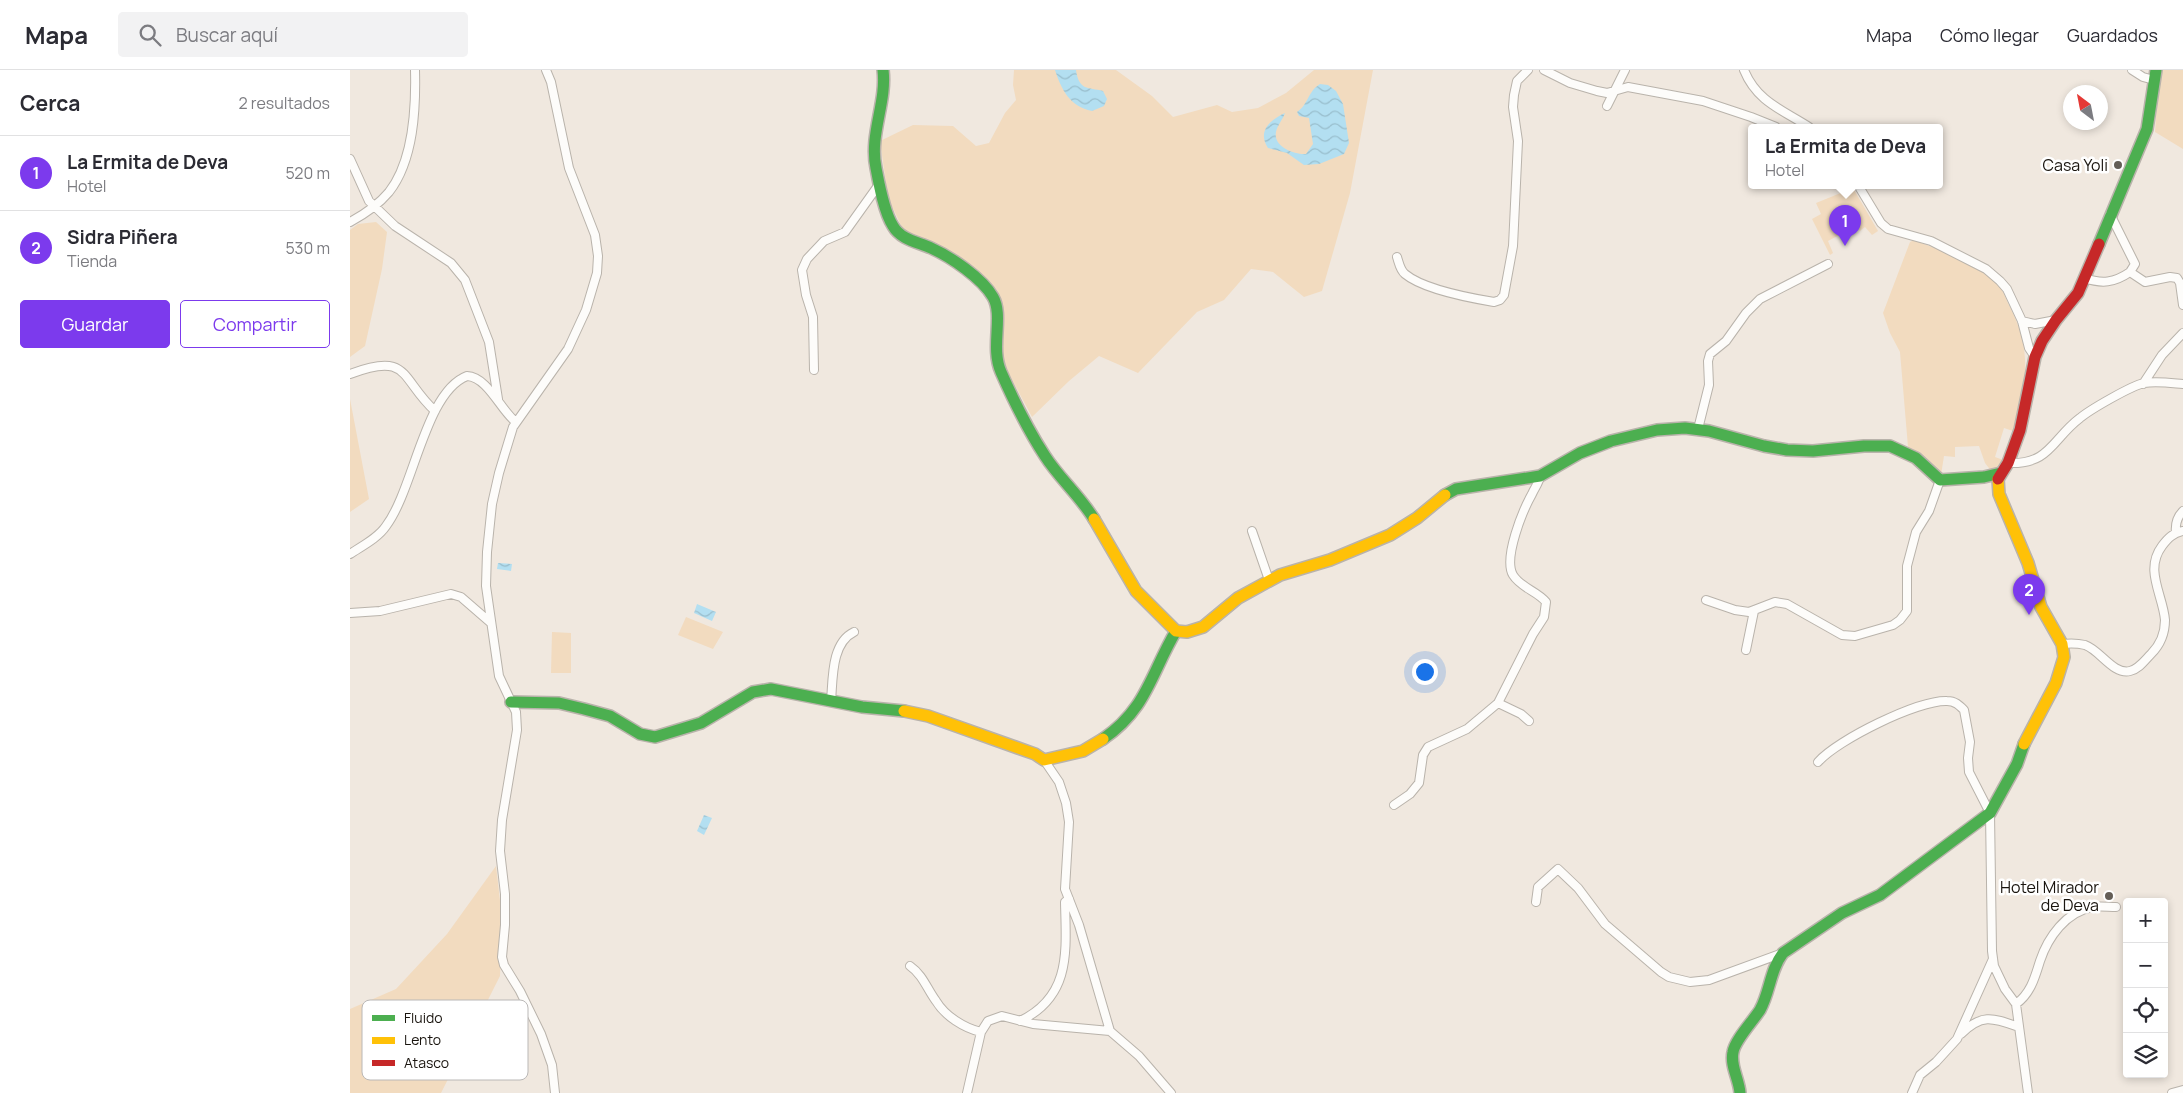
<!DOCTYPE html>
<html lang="es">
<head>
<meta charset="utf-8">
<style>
  body { margin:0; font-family:Manrope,sans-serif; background:#f2f2f3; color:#2b2b33 }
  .controls { position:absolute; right:15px; bottom:15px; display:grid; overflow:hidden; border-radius:5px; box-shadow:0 2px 8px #0003 }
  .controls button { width:45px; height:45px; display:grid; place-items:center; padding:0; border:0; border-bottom:1px solid #e1e1e2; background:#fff; color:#2b2b33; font:25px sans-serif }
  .compass { position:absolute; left:1713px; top:15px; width:45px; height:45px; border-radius:50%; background:#fff; box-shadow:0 2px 8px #0003; rotate:328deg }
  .you { position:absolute; left:1074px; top:601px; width:18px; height:18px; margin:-12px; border:4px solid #fff; border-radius:50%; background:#1a73e8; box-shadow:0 0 0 8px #1a73e833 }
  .badge { display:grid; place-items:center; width:32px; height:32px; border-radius:50%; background:#7c3aed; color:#fff; font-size:16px; font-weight:700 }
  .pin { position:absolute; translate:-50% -41px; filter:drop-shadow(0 1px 2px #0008) }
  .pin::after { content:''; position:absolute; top:26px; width:18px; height:15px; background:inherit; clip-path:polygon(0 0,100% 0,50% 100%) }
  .popup { position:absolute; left:1398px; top:54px; width:195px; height:65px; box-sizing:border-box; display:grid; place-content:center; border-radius:5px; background:#fff; filter:drop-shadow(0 1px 4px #0005); font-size:16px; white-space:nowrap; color:#7c7c81 }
  .popup b { font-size:19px; color:#2b2b33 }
  .popup::after { content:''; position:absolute; left:50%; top:100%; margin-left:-10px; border:10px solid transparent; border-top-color:#fff }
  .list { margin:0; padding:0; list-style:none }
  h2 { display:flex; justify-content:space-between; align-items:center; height:65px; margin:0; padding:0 20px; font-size:21px }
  h2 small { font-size:16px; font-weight:400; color:#7c7c81 }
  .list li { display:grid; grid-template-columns:32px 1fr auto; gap:15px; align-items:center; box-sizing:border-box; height:75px; padding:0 20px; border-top:1px solid #e1e1e2 }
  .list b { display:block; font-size:19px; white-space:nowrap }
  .list p { margin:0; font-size:16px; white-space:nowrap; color:#7c7c81 }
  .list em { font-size:16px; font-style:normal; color:#7c7c81 }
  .actions { display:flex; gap:10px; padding:15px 20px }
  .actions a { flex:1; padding:11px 0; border:1px solid #7c3aed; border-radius:5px; text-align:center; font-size:18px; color:#7c3aed }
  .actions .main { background:#7c3aed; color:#fff }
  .icon { flex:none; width:28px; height:28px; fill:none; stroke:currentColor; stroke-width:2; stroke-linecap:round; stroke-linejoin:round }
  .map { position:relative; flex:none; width:1833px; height:1023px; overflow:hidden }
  header { display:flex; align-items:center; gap:30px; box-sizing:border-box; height:70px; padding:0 25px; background:#fff; border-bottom:1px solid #e1e1e2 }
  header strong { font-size:24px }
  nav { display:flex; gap:28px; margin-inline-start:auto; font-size:18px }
  .search { width:350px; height:45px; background:#f2f2f3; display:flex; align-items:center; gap:12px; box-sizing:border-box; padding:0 18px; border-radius:5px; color:#7c7c81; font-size:19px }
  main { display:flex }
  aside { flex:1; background:#fff }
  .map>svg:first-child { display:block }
  .grass { fill:#f2dbbf }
  .water { fill:url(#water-waves) }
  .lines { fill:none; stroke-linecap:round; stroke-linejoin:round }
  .street-casing { stroke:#b9b3ab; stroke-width:10 }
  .fast-casing { stroke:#b9b3ab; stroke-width:14 }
  .slow-casing { stroke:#b9b3ab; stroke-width:14 }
  .jam-casing { stroke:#b9b3ab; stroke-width:14 }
  .street { stroke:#fdfcfa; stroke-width:8 }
  .fast { stroke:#4caf50; stroke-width:11 }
  .slow { stroke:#ffc107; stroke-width:11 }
  .jam { stroke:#c62828; stroke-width:11 }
  .poi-dot { fill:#645e57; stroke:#fff; stroke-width:2 }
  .labels { text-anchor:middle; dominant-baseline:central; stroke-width:5; stroke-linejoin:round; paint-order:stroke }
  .poi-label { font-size:16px; fill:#19140e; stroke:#fff; text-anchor:end }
  .key { fill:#fff; stroke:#bab8b7; stroke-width:1 }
  .key-label { font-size:14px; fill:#19140e }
</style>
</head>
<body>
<header>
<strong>Mapa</strong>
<div class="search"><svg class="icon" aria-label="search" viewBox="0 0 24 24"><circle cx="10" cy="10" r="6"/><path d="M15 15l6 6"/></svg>Buscar aquí</div>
<nav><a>Mapa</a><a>Cómo llegar</a><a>Guardados</a></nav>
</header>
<main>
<aside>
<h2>Cerca<small>2 resultados</small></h2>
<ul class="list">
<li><span class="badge">1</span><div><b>La Ermita de Deva</b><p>Hotel</p></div><em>520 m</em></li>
<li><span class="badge">2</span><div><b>Sidra Piñera</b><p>Tienda</p></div><em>530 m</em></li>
</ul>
<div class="actions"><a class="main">Guardar</a><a>Compartir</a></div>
</aside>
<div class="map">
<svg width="1833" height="1023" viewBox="0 0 1833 1023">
  <defs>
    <pattern id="water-waves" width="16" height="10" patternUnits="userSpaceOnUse" patternTransform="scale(1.25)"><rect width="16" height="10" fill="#b3dff1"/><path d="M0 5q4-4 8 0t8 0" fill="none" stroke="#99becd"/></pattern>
  </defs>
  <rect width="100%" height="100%" fill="#f0e8df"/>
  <path class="grass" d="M 664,0 L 766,0 L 802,26 L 823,47 L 867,35 L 882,42 L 908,38 L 936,23 L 964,0 L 1023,0 L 1000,123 L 972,221 L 954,227 L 923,202 L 901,199 L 874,230 L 847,242 L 788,303 L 749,286 L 719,311 L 682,347 L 653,293 L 648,228 L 554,162 L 538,128 L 530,71 L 563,55 L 603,56 L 626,76 L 639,73 L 655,43 L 666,30 L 663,15 Z
    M 1809,0 L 1833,0 L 1833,79 L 1805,62 Z
    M 1503,118 L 1528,161 L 1522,165 L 1515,157 L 1510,161 L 1506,156 L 1478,171 L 1483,183 L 1480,185 L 1462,149 L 1471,144 L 1466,133 Z
    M 26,152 L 37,162 L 32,199 L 15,276 L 0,287 L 0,160 L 8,154 Z
    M 1564,170 C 1584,178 1633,195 1646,211 C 1652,217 1655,227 1659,235 C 1684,283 1675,312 1666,362 L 1654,358 L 1645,387 L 1656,391 L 1642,402 L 1635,393 L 1629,376 L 1605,377 L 1605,387 L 1594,386 L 1591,405 L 1570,385 L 1558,377 L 1550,282 L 1540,263 L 1533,243 L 1560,172 Z
    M 0,329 L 19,429 L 0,442 Z
    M 336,547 L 373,562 L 363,579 L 328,565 Z
    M 202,562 L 221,563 L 221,603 L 201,603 Z
    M 146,796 L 152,848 L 150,906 L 91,1023 L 0,1023 L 0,939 L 46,919 L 97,864 Z"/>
  <path class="water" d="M 705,0 L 726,0 C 729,21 738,17 753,21 L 757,29 L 754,36 L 742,41 C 720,37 711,19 705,0 Z
    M 970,14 L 978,15 L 986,21 L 993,34 L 999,73 L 994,84 L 969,94 L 954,95 L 937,83 L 918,78 C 907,61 920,50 935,43 C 933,49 927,56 926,62 C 923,77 945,85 956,84 L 963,74 L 959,48 L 949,46 L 947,42 C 958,35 958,21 970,14 Z
    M 148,493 L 162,494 L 161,501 L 147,499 Z
    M 347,534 L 366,542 L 362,551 L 344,543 Z
    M 354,745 L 362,748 L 354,765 L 347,761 Z"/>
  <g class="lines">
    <defs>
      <path id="street" d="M 196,0 L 201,12 L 219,98 L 245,165 L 248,186 L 247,203 L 236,240 L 218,279 L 163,357 L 149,403 L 142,434 L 137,482 L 136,516 L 149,606 L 166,642 L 167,660 L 152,750 L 150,781 L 155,824 L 155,855 L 152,887 L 154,895 L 170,921 L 191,964 L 202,995 L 205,1023
        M 1194,0 L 1220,13 L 1247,21 L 1257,23 L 1278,17 L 1353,31 L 1401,47 L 1426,57
        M 1394,0 C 1407,32 1433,40 1459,57
        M 1782,0 L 1793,7 L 1804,10
        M 1257,36 L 1275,0
        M 0,89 L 19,131 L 45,156 L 101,193 L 115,210 L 139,272 L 148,329
        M 1508,115 L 1531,153 L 1538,159 L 1581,171 L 1636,199 L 1650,211 L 1657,219 L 1672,251 L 1679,278 L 1685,287
        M 1760,144 L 1785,194 L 1780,202 L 1795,212 L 1820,207 L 1827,208 L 1830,213 L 1833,235
        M 0,152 C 13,145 29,134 39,122 C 64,90 66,38 65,0
        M 1047,187 C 1049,193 1050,200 1055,204 C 1073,219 1120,228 1144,232 L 1150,230 L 1154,225 L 1163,176 L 1168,71 L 1163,37 L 1164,25 L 1167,11 L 1178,0
        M 1734,208 C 1752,214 1764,213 1780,202
        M 1672,251 L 1685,254 L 1706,250
        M 464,300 L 463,247 L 456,225 L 452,200 L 457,189 L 474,171 L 495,162 L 530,113
        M 0,304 C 60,281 50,309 85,341
        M 1793,314 L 1812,285 L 1833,263
        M 1348,359 L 1359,315 L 1358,291 L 1360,284 L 1376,271 L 1396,243 L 1410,229 L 1478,194
        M 1658,393 C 1700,395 1702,369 1730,348 C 1741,339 1781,316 1794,313 C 1807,311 1821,313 1833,314
        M 902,461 L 919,510
        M 1826,463 C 1825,454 1827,447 1833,441
        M 0,484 C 12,476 28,468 36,456 C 64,419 75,322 117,306 C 138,307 151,341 166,352
        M 1356,530 L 1385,540 L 1399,542 L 1425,532 L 1437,534 L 1492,565 L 1505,566 L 1543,555 L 1550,550 L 1557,541 L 1557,496 L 1566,462 L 1579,441 L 1590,410
        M 0,543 L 30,541 L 101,524 L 111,527 L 141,553
        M 1712,574 C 1720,573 1727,573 1735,575 C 1750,580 1763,605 1780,601 C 1789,599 1795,590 1801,584 C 1810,575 1815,563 1815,550 C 1813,525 1794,500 1812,476 C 1818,468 1823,463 1833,461
        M 1396,580 L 1404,541
        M 481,631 C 483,609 481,573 504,562
        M 1148,633 L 1171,644 L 1179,651
        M 694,690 L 709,712 L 716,733 L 719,752 L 715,819 L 729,855 L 760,961 L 789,986 L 821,1023
        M 1468,692 C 1487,670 1568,630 1597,631 C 1605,631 1609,635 1614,640 L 1620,672 L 1618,688 L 1619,702 L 1640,743 L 1642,881 L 1644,896 L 1655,919 L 1666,934 L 1678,1023
        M 1044,735 L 1060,724 L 1069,713 L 1073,685 L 1078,677 L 1117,659 L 1148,633 L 1183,564 L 1194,547 L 1196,532 C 1187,521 1171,518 1163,505 C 1153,488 1173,440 1182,424 C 1185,417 1189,413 1190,406
        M 1186,832 L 1188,817 L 1208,799 L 1228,818 L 1255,854 L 1311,902 L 1319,907 L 1340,912 L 1359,910 L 1433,883
        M 560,896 C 573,905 577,919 586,931 C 595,946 614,958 631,962
        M 1666,934 C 1681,923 1685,907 1690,891 C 1698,867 1716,842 1742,837 C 1750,836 1758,837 1766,837
        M 670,951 C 722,926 716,880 715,832 L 719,829
        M 1611,964 C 1632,943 1643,948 1669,957
        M 617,1023 L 631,962 L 638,951 L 652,946 L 683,954 L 760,961
        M 1562,1023 L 1570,1005 L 1586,992 L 1607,969 L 1643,889
        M 1822,1023 L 1833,1020"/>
      <path id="fast" d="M 533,0 C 537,32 519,65 526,98 C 529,114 534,142 543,156 C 551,170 568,172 581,178 C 601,187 632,208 643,227 C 654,246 640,277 651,302 C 662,327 680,363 695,386 C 709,408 730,426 744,449
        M 1749,174 L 1797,59 L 1806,0
        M 1095,425 L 1106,419 L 1190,406 L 1230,383 L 1261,371 L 1307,360 L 1335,358 L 1359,361 L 1414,376 L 1437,380 L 1463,381 L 1514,376 L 1540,376 L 1566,388 L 1590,410 L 1634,407 L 1651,403
        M 161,632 L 209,633 L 234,639 L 260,646 L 290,664 L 305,667 L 351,653 L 403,622 L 421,619 L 512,637 L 554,641
        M 753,669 C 797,639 801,603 826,561
        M 1390,1023 C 1389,1009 1380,996 1383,982 C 1385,970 1403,951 1410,940 C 1420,922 1420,900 1433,883 L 1492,843 L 1530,825 L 1640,743 L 1667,694 L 1674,674"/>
      <path id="slow" d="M 1648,409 L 1649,424 L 1678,493 L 1691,537 L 1712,574 L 1714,587 L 1706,613 L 1674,674
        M 744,449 L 786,521 L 826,561
        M 826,561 L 837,562 L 853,557 L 888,528 L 930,505 L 980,490 L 1040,465 L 1067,448 L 1095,425
        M 554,641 L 578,646 L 685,684 L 694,690 L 733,681 L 753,669"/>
      <path id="jam" d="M 1648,409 L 1658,393 L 1670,360 L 1685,287 L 1692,271 L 1706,250 L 1728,223 L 1749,174"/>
    </defs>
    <use href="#street" class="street-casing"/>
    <use href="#fast" class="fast-casing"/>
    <use href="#slow" class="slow-casing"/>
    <use href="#jam" class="jam-casing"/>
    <use href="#street" class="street"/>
    <use href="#fast" class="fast"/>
    <use href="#slow" class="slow"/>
    <use href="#jam" class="jam"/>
  </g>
  <g class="poi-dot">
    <circle cx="1768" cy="95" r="5"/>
    <circle cx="1759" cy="826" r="5"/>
  </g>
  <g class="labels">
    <g class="poi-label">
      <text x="1758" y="95">Casa Yoli</text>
      <text x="1749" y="817">Hotel Mirador<tspan x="1749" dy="18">de Deva</tspan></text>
    </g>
  </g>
  <rect x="12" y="930" width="166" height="80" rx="8" class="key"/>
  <rect x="22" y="945" width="23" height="6" fill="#4caf50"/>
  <rect x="22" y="967" width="23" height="7" fill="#ffc107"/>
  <rect x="22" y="990" width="23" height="6" fill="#c62828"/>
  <g class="key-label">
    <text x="54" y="953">Fluido</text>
    <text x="54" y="975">Lento</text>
    <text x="54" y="998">Atasco</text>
  </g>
</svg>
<div class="controls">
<button>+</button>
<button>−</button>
<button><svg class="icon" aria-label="locate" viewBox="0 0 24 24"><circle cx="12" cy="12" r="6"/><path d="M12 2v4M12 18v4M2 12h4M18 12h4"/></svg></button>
<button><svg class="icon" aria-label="layers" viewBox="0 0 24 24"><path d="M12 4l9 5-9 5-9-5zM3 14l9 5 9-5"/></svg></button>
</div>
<svg class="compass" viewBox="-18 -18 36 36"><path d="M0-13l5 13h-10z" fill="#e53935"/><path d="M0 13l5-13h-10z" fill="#7c7c81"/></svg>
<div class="you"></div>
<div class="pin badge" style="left:1495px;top:176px">1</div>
<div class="popup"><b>La Ermita de Deva</b>Hotel</div>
<div class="pin badge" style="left:1679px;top:545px">2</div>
</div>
</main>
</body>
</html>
